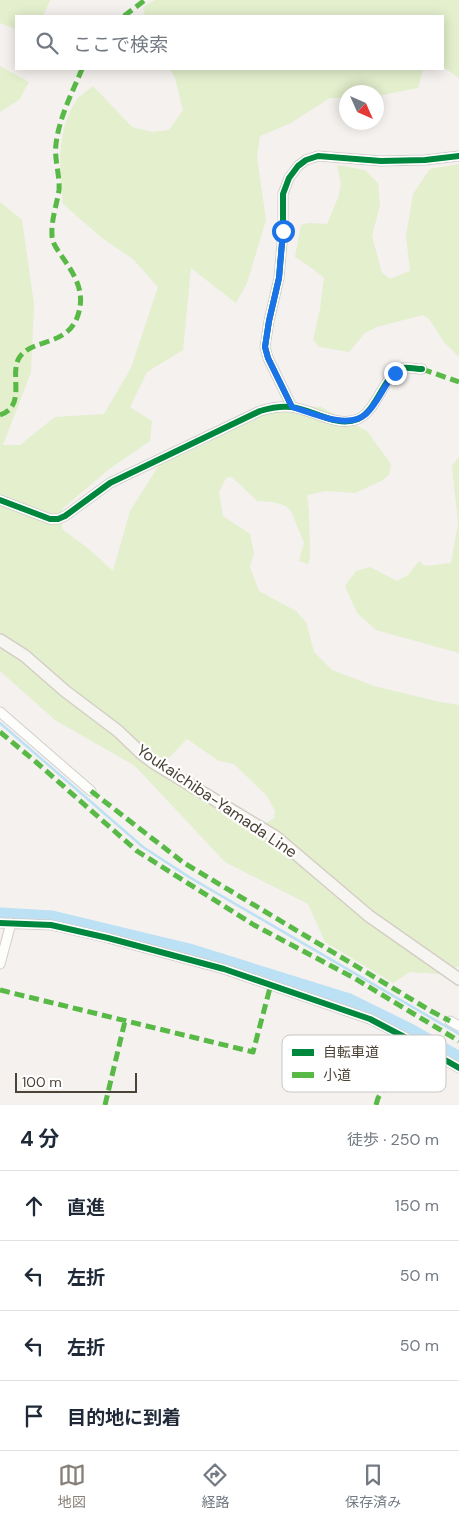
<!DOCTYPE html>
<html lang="ja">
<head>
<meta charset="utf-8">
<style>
  body { margin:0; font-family:"DM Sans","Noto Sans JP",sans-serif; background:#f2f2f3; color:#1f2937 }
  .compass { position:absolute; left:339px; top:85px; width:45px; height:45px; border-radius:50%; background:#fff; box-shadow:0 2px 12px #0003; rotate:135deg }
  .scale { position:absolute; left:15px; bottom:12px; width:122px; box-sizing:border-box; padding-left:5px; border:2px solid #4c4338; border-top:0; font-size:14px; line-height:18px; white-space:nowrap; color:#4c4338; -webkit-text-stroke:4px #fff; paint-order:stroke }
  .stop { position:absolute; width:15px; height:15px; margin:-11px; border:4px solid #1a73e8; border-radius:50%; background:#fff }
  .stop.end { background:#1a73e8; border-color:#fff; box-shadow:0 1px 5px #0008 }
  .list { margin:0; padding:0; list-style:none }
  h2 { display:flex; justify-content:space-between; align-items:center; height:65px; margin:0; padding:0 20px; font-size:21px }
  h2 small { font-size:16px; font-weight:400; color:#747a83 }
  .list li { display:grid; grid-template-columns:32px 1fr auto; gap:15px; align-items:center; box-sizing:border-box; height:70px; padding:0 20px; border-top:1px solid #e0e1e3 }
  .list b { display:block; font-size:19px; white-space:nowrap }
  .list em { font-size:16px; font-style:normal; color:#747a83 }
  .icon { flex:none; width:28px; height:28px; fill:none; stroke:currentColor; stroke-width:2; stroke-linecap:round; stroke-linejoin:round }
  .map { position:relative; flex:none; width:459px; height:1105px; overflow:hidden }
  .search { position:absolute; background:#fff; box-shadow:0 2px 12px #0003; left:15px; right:15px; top:15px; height:55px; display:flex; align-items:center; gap:12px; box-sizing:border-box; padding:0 18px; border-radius:0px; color:#747a83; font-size:19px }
  .sheet { height:345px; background:#fff }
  nav { display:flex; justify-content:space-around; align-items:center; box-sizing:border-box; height:70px; border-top:1px solid #e0e1e3; background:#fff; font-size:14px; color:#747a83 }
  nav a { display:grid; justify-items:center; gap:2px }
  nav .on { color:#878078 }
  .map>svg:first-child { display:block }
  .green { fill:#e3efcd; fill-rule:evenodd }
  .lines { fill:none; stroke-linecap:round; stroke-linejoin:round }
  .stream { stroke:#bce0f4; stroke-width:2.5 }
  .river { stroke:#bce0f4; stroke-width:15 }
  .street-casing { stroke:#d2cfcb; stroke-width:11 }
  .secondary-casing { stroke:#d4cec4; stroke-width:14 }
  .street { stroke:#fdfdfc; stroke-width:9 }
  .secondary { stroke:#f7f5f1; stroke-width:11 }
  .quiet { stroke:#58b947; stroke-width:5; stroke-dasharray:10 5; stroke-linecap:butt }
  .cycleway-casing { stroke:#fff; stroke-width:9 }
  .cycleway { stroke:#00873e; stroke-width:6 }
  .route { stroke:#1a73e8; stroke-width:6 }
  .labels { text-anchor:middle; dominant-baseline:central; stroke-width:4.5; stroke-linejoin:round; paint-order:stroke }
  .street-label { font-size:16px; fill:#4c4338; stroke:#fff }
  .key { fill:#fff; stroke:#c9c7c3; stroke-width:1 }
  .key-label { font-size:14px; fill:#4c4338 }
</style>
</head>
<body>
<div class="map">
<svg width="459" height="1105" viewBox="0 0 459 1105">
  <rect width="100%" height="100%" fill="#f4f1ee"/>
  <path class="green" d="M 0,0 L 50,0 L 43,16 L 16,16 L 16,29 L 0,23 Z
    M 155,0 L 459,0 L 459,78 L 443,67 L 443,16 L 145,16 L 143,7 Z
    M 0,66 L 29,82 L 19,100 L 0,112 Z
    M 170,69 L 423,69 L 418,88 L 377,96 L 376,92 L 346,92 L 346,98 L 330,98 L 289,124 L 260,136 L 257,157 L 266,220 L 247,283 L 236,303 L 191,268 L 183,350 L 147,372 L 130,407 L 152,421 L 150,441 L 108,470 L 62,509 L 62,529 L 90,550 L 113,571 L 130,511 L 159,465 L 207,443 L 274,404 L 321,407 L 367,431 L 391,464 L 389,475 L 383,480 L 355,493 L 326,491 L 307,495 L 309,513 L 310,558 L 308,564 L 299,561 L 304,543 L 291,511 L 286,506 L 273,502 L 257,501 L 232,477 L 226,478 L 219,492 L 223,516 L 250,534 L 254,553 L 250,567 L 259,591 L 296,611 L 306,622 L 314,652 L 332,670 L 374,686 L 440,702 L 459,705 L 459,966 L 439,974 L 410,972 L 393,983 L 325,942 L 308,904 L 225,862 L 135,766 L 55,720 L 0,671 L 0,202 L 22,220 L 34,305 L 31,372 L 3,445 L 20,445 L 55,417 L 104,414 L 131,368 L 158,287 L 133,259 L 102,238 L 63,204 C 59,170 56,128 78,98 C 82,94 88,90 93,86 L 132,127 L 152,132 L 169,130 L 183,110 L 175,78 ZM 187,739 L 219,761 L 234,764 L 267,796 L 275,811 L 274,818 L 265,824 L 242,824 L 159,768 Z
    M 459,164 L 459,357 L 444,342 L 429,319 L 423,315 L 377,327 L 365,333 L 349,352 L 320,347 L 313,340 L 320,309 L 324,278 L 313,269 L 295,257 L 301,225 L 308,223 L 327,224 L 338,198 L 341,184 L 337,165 L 365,170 L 378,183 L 380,205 L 372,236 L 382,273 L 390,279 L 410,271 L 406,236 L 413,194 L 430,169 Z
    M 459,457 L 459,653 L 376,630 L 357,613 L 345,586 L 356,571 L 370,567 L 397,581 L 408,575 L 419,561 L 425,566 L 451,563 L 458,523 L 452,466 Z"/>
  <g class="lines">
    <path class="stream" d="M 0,723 L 143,847 L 189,877 L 459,1034"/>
    <path class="river" d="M 0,915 L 52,918 L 189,951 L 349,1001 L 410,1031 L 459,1059"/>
    <defs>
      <path id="street" d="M 292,407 L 268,358 L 265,347 L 269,321 L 279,278 L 283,231 L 283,194 L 289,178 L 298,166 L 306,160 L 318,156 L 381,161 L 425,160 L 459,156
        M 0,500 L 50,519 L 58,519 L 65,516 L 110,483 L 260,411 C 270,408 280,406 291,407 C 312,409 336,428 358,419 C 378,410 384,373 403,368 C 408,367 417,369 422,369
        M 0,712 L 91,791
        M 0,923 L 51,925 L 108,938 L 224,969 L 370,1019 L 412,1041 L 459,1068
        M 0,964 L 11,923
        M 450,1021 L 459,1026"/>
      <path id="secondary" d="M 0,640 L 25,656 L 65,691 L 118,731 L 142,754 L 154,763 L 276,837 L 369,916 L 459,979"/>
    </defs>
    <use href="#street" class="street-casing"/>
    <use href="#secondary" class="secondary-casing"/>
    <use href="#street" class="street"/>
    <use href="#secondary" class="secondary"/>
    <path class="quiet" d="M 124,16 L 145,0
      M 422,369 L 459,382
      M 0,415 C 27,406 9,375 19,358 C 31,338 68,347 78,315 C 86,291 74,274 61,255 C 57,249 52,243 52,235 C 51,220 57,204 59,190 C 60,175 54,159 56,144 C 59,118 72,93 82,69
      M 0,732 L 36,762 L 137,851 L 254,925 L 354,978 L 459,1041
      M 91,791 L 184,863 L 431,1011 L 450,1021
      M 0,990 L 253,1052 L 271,984
      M 105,1105 L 125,1021
      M 376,1105 L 378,1098 L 412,1041"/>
    <defs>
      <path id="cycleway" d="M 292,407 L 268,358 L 265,347 L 269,321 L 279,278 L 283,231 L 283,194 L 289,178 L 298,166 L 306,160 L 318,156 L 381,161 L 425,160 L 459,156
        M 0,500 L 50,519 L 58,519 L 65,516 L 110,483 L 260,411 C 270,408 280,406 291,407 C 312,409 336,428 358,419 C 378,410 384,373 403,368 C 408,367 417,369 422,369
        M 0,923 L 51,925 L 108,938 L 224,969 L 370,1019 L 412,1041 L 459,1068"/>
    </defs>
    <use href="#cycleway" class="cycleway-casing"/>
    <use href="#cycleway" class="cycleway"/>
  </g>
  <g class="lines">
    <path class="route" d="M 283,231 L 279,278 L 269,321 L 265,347 L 268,358 L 292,407 C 312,413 348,430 366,414 C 378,403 384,385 395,373"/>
  </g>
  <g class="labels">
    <g class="street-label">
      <text transform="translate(217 801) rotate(34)">Youkaichiba-Yamada Line</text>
    </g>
  </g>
  <rect x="282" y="1035" width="164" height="57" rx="8" class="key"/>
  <rect x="292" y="1049" width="22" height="7" fill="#00873e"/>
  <rect x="292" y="1072" width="22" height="6" fill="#58b947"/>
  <g class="key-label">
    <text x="323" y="1057">自転車道</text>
    <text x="323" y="1080">小道</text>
  </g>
</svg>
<svg class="compass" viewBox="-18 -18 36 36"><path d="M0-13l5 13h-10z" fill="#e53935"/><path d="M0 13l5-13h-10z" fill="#747a83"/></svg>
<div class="scale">100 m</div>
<div class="stop" style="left:283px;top:231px"></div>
<div class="stop end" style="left:395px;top:373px"></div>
<div class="search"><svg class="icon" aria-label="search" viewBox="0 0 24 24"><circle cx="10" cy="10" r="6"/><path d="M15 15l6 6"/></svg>ここで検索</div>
</div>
<section class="sheet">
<h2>4 分<small>徒歩 · 250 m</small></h2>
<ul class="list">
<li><svg class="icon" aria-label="ahead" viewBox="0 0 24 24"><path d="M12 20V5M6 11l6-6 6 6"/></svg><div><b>直進</b></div><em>150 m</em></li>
<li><svg class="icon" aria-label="left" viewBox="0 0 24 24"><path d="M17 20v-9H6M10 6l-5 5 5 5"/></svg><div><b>左折</b></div><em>50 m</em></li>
<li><svg class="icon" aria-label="left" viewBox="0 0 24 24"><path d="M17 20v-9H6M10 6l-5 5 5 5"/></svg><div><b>左折</b></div><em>50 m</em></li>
<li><svg class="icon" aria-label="arrive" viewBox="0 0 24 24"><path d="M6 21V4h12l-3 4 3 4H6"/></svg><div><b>目的地に到着</b></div></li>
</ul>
</section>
<nav>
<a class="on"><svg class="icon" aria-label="map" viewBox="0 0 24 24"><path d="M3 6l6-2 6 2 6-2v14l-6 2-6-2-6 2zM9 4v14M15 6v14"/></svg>地図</a>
<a><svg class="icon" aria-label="directions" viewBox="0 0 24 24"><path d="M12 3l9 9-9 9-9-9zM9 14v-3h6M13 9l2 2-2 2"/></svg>経路</a>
<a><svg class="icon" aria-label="saved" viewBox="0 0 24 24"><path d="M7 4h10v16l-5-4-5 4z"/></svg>保存済み</a>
</nav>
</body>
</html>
